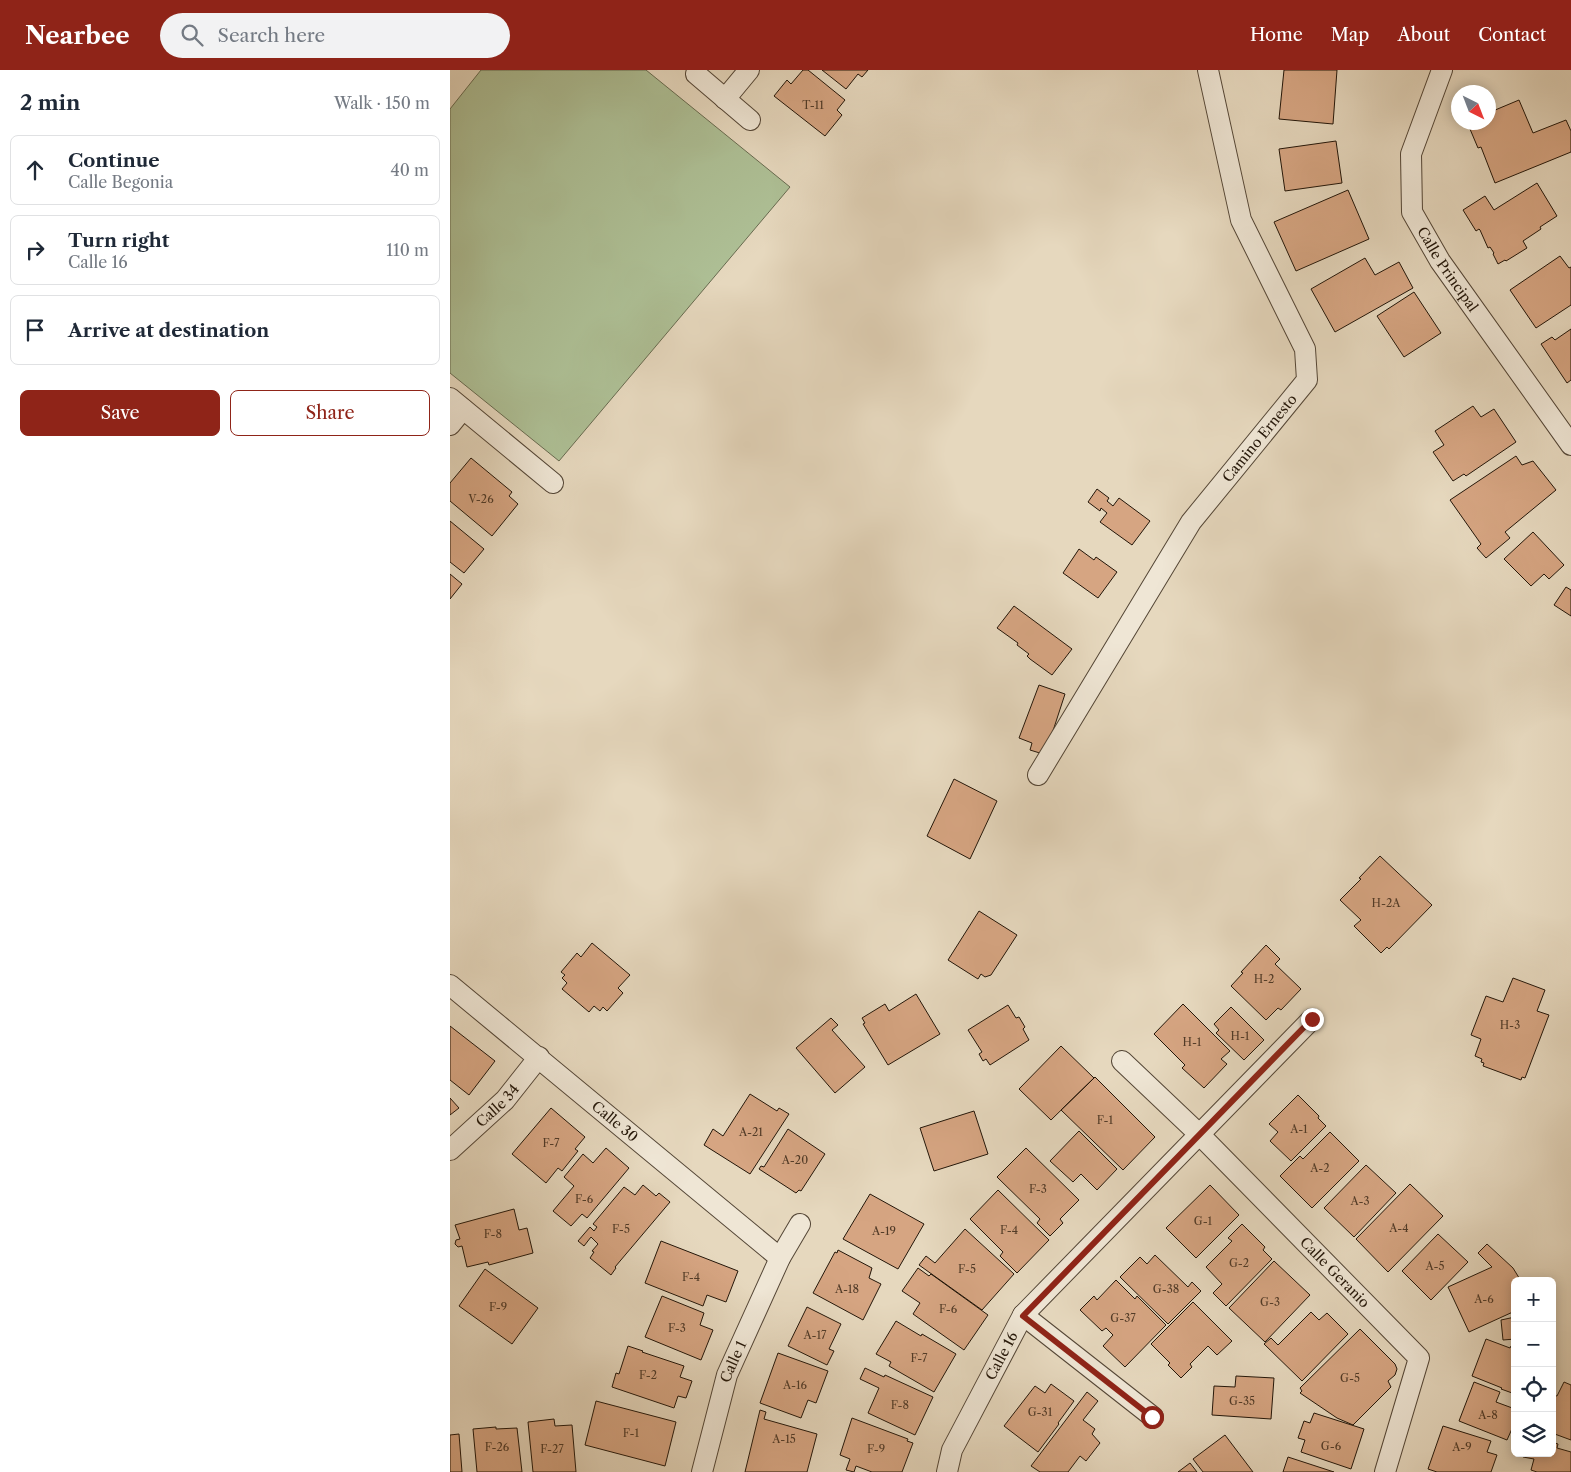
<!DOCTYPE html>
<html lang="en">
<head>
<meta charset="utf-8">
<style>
  body { margin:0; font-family:"Libre Caslon Text",serif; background:#f2f2f3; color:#1f2937 }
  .controls { position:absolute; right:15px; bottom:15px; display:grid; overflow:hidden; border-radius:8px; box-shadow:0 2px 12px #0003 }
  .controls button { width:45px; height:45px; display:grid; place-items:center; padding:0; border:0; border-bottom:1px solid #e0e1e3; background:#fff; color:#1f2937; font:25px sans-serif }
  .compass { position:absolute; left:1001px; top:15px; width:45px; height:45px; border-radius:50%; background:#fff; box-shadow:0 2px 12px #0003; rotate:138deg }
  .stop { position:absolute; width:15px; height:15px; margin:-11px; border:4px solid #8f2418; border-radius:50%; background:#fff }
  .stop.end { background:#8f2418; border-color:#fff; box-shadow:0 1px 5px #0008 }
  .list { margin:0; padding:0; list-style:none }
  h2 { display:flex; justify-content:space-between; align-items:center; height:65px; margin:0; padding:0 20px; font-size:21px }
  h2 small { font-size:16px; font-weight:400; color:#747a83 }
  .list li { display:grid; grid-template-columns:32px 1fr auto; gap:15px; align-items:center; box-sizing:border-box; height:70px; margin:0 10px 10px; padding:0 10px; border:1px solid #e0e1e3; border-radius:8px }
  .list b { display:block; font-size:19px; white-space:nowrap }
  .list p { margin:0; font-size:16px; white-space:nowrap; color:#747a83 }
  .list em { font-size:16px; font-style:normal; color:#747a83 }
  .actions { display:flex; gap:10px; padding:15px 20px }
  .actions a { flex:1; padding:11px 0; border:1px solid #8f2418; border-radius:8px; text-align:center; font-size:18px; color:#8f2418 }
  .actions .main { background:#8f2418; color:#fff }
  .icon { flex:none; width:28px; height:28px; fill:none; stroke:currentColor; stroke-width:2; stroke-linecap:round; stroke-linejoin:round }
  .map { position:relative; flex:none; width:1121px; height:1402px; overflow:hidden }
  header { display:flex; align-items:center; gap:30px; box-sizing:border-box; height:70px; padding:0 25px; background:#8f2418; color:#fff }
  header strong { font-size:24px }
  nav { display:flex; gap:28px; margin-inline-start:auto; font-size:18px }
  .search { width:350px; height:45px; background:#f2f2f3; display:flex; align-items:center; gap:12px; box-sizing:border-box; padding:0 18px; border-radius:28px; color:#747a83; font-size:19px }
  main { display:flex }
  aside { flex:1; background:#fff }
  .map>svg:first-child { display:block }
  .green { fill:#aec096; stroke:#686b50 }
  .building { fill:#d6a582; stroke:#231609 }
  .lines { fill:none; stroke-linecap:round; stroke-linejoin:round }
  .street-casing { stroke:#544636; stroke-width:22 }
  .street { stroke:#efe6d5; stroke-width:20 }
  .route { stroke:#8f2418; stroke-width:6 }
  .labels { text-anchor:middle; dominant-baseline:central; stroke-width:4; stroke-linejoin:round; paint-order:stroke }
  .number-label { font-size:11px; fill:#503a27 }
  .street-label { font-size:14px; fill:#231609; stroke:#efe6d5 }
</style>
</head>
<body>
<header>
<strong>Nearbee</strong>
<div class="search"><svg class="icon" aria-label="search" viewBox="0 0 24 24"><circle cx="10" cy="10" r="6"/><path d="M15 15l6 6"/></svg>Search here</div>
<nav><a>Home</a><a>Map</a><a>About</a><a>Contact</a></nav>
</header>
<main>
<aside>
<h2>2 min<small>Walk · 150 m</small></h2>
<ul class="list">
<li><svg class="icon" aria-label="ahead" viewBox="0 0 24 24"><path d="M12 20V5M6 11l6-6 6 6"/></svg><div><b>Continue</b><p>Calle Begonia</p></div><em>40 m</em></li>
<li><svg class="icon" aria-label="right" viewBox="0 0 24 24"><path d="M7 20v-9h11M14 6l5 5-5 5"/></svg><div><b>Turn right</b><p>Calle 16</p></div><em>110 m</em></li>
<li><svg class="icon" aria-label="arrive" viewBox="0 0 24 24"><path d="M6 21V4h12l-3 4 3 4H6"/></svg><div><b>Arrive at destination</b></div></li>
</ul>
<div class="actions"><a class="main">Save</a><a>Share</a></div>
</aside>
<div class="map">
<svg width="1121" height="1402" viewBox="0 0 1121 1402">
  <rect width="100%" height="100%" fill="#e6d8be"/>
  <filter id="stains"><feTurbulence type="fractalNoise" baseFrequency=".004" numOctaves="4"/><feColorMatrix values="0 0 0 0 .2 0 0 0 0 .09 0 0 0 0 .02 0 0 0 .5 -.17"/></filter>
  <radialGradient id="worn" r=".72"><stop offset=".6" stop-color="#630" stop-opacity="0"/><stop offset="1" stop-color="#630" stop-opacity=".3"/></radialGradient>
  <path class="green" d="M 31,0 L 196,0 L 340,117 L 109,391 L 0,303 L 0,39 Z"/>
  <path class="building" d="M 353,0 L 358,0 L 395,30 L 387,40 L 392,45 L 375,66 L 324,26 L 337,10 L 341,14 Z
    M 372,0 L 418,0 L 412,7 L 408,4 L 396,19 Z
    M 834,0 L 887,0 L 883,54 L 829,49 Z
    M 1069,30 L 1083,63 L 1116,50 L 1121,61 L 1121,82 L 1045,113 L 1031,77 L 1028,78 L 1017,52 L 1038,52 L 1038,43 Z
    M 886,71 L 892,113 L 835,121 L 829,79 Z
    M 1087,113 L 1107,146 L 1090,157 L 1091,159 L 1073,171 L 1077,178 L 1056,191 L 1055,190 L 1048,194 L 1043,184 L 1044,183 L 1040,177 L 1038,178 L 1030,160 L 1029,159 L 1026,161 L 1013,140 L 1035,126 L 1044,140 Z
    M 898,120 L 919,169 L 846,201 L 824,152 Z
    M 1110,186 L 1119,198 L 1121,197 L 1121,235 L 1086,258 L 1060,220 Z
    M 915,188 L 925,205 L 949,192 L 963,218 L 885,262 L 861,219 Z
    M 964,222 L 991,263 L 954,287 L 927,246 Z
    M 1121,259 L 1121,310 L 1117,313 L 1091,274 L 1102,267 L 1105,270 Z
    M 1023,336 L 1031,347 L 1044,339 L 1066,372 L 1016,406 L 1014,404 L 1003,411 L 983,382 L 994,375 L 985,361 Z
    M 1066,386 L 1072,395 L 1083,391 L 1106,420 L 1055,462 L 1060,468 L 1036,488 L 1027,478 L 1031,474 L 1000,430 Z
    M 21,388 L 62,422 L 59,426 L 68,434 L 42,466 L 0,431 L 0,413 Z
    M 647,419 L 659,428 L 657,431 L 663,436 L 669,428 L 700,451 L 682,475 L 650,452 L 657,443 L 651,438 L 650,441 L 638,432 Z
    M 0,451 L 34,479 L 14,503 L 0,492 Z
    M 1083,462 L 1114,495 L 1099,509 L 1094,504 L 1081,516 L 1054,489 Z
    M 629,479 L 644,490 L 646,487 L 667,502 L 648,528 L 613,503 Z
    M 0,504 L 12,514 L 0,529 Z
    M 1116,517 L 1121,520 L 1121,546 L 1104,535 Z
    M 564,536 L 622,579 L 602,605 L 580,589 L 577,586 L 579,584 L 567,575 L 568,573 L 547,558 Z
    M 589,615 L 615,624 L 600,670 L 593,684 L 580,680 L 582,673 L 569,668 Z
    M 504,709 L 547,731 L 520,789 L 477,766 Z
    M 930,786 L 982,835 L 939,879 L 937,877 L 931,883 L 904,856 L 911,850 L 890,830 L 911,809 L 909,808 Z
    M 529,841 L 567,865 L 541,905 L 535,907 L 531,904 L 528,909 L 498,890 Z
    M 142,873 L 180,905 L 168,918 L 173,923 L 157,941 L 153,937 L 150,941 L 144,936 L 139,942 L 112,919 L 117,913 L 112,908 L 115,905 L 111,902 L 127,883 L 131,887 Z
    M 816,875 L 830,889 L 825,894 L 851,919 L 831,940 L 828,938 L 816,950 L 781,916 L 793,903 L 791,902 Z
    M 1063,908 L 1095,920 L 1087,941 L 1099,945 L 1075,1008 L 1072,1007 L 1071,1010 L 1033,996 L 1034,993 L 1031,992 L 1032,989 L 1025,986 L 1031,969 L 1021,965 L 1036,926 L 1053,932 Z
    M 466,924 L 490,964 L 438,995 L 413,954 L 415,953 L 412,948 L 435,934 L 439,941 Z
    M 733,934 L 780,981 L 771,989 L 777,994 L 754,1018 L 732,998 L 735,995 L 704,964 Z
    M 558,935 L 566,948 L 569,947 L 575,957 L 573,959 L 579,970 L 540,995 L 536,989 L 533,991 L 529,984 L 532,982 L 518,960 Z
    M 781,937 L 814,970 L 794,990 L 766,963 L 769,960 L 764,954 Z
    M 381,948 L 388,955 L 382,960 L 415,997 L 385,1023 L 346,978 Z
    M 0,956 L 45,991 L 19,1025 L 0,1010 Z
    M 611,976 L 644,1008 L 601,1050 L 569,1019 Z
    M 645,1007 L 705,1067 L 673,1100 L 611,1040 Z
    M 300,1024 L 327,1041 L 329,1038 L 339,1044 L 300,1104 L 254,1075 L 263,1059 L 273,1066 Z
    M 848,1025 L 869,1046 L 868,1048 L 876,1056 L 841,1091 L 820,1071 L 828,1062 L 819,1054 Z
    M 0,1028 L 9,1038 L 0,1045 Z
    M 101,1038 L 135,1067 L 125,1079 L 128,1081 L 112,1101 L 108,1098 L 96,1113 L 62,1084 Z
    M 524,1041 L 538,1084 L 484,1101 L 470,1058 Z
    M 338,1059 L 375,1084 L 351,1121 L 349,1120 L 346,1123 L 309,1099 L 311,1096 L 314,1097 Z
    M 629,1061 L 667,1099 L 647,1120 L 631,1104 L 623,1112 L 600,1091 Z
    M 880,1062 L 909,1091 L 862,1138 L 830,1106 L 850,1086 L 853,1089 Z
    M 156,1078 L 179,1098 L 137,1148 L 132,1144 L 121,1156 L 103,1141 L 124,1116 L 114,1107 L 133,1084 L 143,1093 Z
    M 576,1078 L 629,1130 L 610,1149 L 613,1153 L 600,1166 L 587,1153 L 590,1149 L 547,1107 Z
    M 916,1095 L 946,1123 L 904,1167 L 874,1138 Z
    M 960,1114 L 993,1146 L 938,1202 L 906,1169 Z
    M 193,1115 L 206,1126 L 209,1123 L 220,1132 L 165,1197 L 166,1198 L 161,1205 L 140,1188 L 144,1182 L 142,1181 L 148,1174 L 141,1167 L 134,1176 L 128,1171 L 140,1157 L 144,1161 L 147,1157 L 143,1154 L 174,1117 L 185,1125 Z
    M 760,1115 L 789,1145 L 746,1188 L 716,1158 Z
    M 548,1120 L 599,1170 L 567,1203 L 550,1186 L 553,1182 L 520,1149 Z
    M 420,1124 L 474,1154 L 448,1199 L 393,1169 Z
    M 64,1139 L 69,1160 L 77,1158 L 83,1183 L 39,1195 L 38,1192 L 17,1197 L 12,1176 L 8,1177 L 5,1174 L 6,1170 L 10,1169 L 5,1155 Z
    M 792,1154 L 815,1177 L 813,1180 L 822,1189 L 776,1236 L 763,1223 L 772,1214 L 756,1197 L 782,1171 L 778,1168 Z
    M 515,1159 L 564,1204 L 532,1240 L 469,1195 L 476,1186 L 485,1193 Z
    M 988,1164 L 1018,1192 L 981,1230 L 952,1201 Z
    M 211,1171 L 288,1201 L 276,1232 L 257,1225 L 253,1236 L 195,1213 Z
    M 1037,1174 L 1063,1198 L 1071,1211 L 1065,1211 L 1065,1241 L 1019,1262 L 998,1217 L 1042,1197 L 1028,1183 Z
    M 388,1180 L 422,1198 L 419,1208 L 431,1214 L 413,1250 L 363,1223 L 385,1182 L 387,1183 Z
    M 705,1185 L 738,1217 L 742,1212 L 751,1221 L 718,1254 L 670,1207 L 690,1187 L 697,1194 Z
    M 824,1191 L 860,1225 L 815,1272 L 779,1238 Z
    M 468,1198 L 479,1206 L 481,1204 L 538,1245 L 514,1280 L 463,1244 L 470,1233 L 452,1221 Z
    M 35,1199 L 88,1238 L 62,1274 L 9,1236 Z
    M 666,1210 L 685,1229 L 687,1226 L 716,1255 L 675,1297 L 653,1276 L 663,1265 L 656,1258 L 652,1261 L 630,1240 L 644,1226 L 647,1230 Z
    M 212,1226 L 254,1243 L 250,1255 L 263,1260 L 251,1290 L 195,1267 Z
    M 743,1232 L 782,1271 L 767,1285 L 758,1276 L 740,1294 L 742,1297 L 731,1308 L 718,1295 L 720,1293 L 701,1274 Z
    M 357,1237 L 391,1254 L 379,1279 L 384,1281 L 377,1295 L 338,1276 Z
    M 861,1242 L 869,1250 L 877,1243 L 898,1264 L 852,1311 L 814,1274 L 821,1268 L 828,1275 Z
    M 1065,1247 L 1065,1269 L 1053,1270 L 1051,1250 Z
    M 446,1251 L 471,1266 L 472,1264 L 506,1284 L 484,1322 L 439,1296 L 441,1292 L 426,1284 Z
    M 910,1259 L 945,1294 L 947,1299 L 945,1305 L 938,1311 L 941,1317 L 903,1355 L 887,1348 L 850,1323 L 852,1321 L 850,1318 Z
    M 1036,1269 L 1060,1278 L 1061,1276 L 1065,1278 L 1065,1324 L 1051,1319 L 1052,1318 L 1022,1306 Z
    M 178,1276 L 193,1281 L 192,1282 L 234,1296 L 230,1307 L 242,1311 L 236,1328 L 228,1326 L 224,1338 L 162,1317 L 166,1303 L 169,1304 Z
    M 328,1283 L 378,1301 L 366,1333 L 358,1330 L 351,1348 L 310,1333 Z
    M 415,1298 L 434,1307 L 435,1305 L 483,1327 L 465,1365 L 418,1343 L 429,1318 L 410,1309 Z
    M 786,1306 L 824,1308 L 821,1349 L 762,1345 L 764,1316 L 785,1317 Z
    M 1024,1312 L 1050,1322 L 1046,1332 L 1065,1339 L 1065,1352 L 1057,1370 L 1009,1351 Z
    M 1114,1312 L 1121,1315 L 1121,1370 L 1102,1363 L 1102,1325 L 1107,1326 Z
    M 601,1314 L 624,1331 L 608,1353 L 609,1354 L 588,1382 L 554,1356 L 585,1316 L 595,1323 Z
    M 637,1322 L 648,1331 L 633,1350 L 645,1359 L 642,1364 L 650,1373 L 636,1391 L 630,1386 L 618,1402 L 590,1402 L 581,1396 Z
    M 146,1331 L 226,1352 L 215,1396 L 135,1375 Z
    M 310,1340 L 316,1342 L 314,1349 L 367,1364 L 357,1402 L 295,1402 Z
    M 864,1343 L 914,1359 L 901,1399 L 851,1382 L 855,1370 L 848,1368 L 854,1351 L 860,1353 Z
    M 402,1348 L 458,1369 L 457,1371 L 463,1373 L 452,1402 L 422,1402 L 406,1396 L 404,1402 L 396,1400 L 400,1389 L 390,1385 Z
    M 104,1349 L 105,1356 L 122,1355 L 126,1402 L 83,1402 L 78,1352 Z
    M 993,1356 L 1041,1371 L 1037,1382 L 1047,1385 L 1041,1402 L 987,1402 L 978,1399 Z
    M 46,1357 L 46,1359 L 67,1358 L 72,1402 L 27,1402 L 23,1359 Z
    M 9,1364 L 12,1402 L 0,1402 L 0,1365 Z
    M 775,1365 L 803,1402 L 753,1402 L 743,1389 Z
    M 1102,1372 L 1108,1374 L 1107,1378 L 1121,1382 L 1121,1402 L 1087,1402 L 1081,1400 L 1084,1389 L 1073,1387 L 1074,1383 L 1102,1383 Z
    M 838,1387 L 884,1402 L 833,1402 Z
    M 740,1393 L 747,1402 L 728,1402 Z"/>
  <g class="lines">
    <defs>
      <g id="street">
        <path id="s1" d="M 992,0 L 961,84 L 962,142 L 990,191 L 1121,375"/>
        <path d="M 246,4 L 300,50"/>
        <path d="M 275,29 L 299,0"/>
        <path d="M 0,328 L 103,413"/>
        <path d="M 0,355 L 13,339"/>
        <path id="s2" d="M 588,705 L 741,452 L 857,310 L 855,279 L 791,150 L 758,0"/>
        <path id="s3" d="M 0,915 L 330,1188"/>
        <path id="s4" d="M 672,991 L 750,1065 L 969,1288 L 935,1402"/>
        <path id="s5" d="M 0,1080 L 55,1030 L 89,987"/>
        <path d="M 573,1245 L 703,1347"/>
        <path id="s6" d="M 252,1402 L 277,1305 L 330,1188 L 350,1154"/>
        <path id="s7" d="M 497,1402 L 502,1380 L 573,1245 L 862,949"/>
      </g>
    </defs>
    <use href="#street" class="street-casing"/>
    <use href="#street" class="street"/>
  </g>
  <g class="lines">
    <path class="route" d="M 702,1347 L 573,1246 L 862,949"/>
  </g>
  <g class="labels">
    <g class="number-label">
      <text x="363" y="35">T-11</text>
      <text x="31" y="429">V-26</text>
      <text x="936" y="833">H-2A</text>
      <text x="814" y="909">H-2</text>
      <text x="1060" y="955">H-3</text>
      <text x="790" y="966">H-1</text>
      <text x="742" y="972">H-1</text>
      <text x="655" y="1050">F-1</text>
      <text x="849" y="1059">A-1</text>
      <text x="301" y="1062">A-21</text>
      <text x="101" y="1073">F-7</text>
      <text x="345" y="1090">A-20</text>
      <text x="870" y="1098">A-2</text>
      <text x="588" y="1119">F-3</text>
      <text x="134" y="1129">F-6</text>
      <text x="910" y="1131">A-3</text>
      <text x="753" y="1151">G-1</text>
      <text x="949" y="1158">A-4</text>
      <text x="171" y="1159">F-5</text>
      <text x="559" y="1160">F-4</text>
      <text x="434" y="1161">A-19</text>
      <text x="43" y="1164">F-8</text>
      <text x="789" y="1193">G-2</text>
      <text x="985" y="1196">A-5</text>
      <text x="517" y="1199">F-5</text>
      <text x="241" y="1207">F-4</text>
      <text x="397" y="1219">A-18</text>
      <text x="716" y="1219">G-38</text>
      <text x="1034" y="1229">A-6</text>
      <text x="820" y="1232">G-3</text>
      <text x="48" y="1237">F-9</text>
      <text x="498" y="1239">F-6</text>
      <text x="673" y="1248">G-37</text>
      <text x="227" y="1258">F-3</text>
      <text x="365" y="1265">A-17</text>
      <text x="469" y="1288">F-7</text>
      <text x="198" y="1305">F-2</text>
      <text x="900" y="1308">G-5</text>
      <text x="345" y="1315">A-16</text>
      <text x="792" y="1331">G-35</text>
      <text x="450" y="1335">F-8</text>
      <text x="590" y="1342">G-31</text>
      <text x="1038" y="1345">A-8</text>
      <text x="181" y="1363">F-1</text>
      <text x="334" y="1369">A-15</text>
      <text x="881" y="1376">G-6</text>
      <text x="47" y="1377">F-26</text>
      <text x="1012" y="1377">A-9</text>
      <text x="102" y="1379">F-27</text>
      <text x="426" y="1379">F-9</text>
    </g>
    <g class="street-label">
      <text stroke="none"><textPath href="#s1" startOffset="215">Calle Principal</textPath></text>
      <text stroke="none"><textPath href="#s2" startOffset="404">Camino Ernesto</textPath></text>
      <text stroke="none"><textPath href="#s5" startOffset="65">Calle 34</textPath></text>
      <text stroke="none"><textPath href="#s3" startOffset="214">Calle 30</textPath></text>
      <text stroke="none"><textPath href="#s4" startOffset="300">Calle Geranio</textPath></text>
      <text stroke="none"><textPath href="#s7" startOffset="129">Calle 16</textPath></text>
      <text stroke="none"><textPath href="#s6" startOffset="115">Calle 1</textPath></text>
    </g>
  </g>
  <rect width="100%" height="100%" filter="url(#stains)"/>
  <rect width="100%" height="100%" fill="url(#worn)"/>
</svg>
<div class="controls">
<button>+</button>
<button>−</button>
<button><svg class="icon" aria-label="locate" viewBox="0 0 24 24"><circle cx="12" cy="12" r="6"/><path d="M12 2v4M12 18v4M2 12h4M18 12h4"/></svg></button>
<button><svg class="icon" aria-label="layers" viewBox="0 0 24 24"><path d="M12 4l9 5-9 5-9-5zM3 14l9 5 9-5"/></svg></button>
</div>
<svg class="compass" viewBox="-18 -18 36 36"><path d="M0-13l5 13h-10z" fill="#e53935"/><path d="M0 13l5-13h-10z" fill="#747a83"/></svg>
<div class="stop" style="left:702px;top:1347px"></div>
<div class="stop end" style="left:862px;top:949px"></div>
</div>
</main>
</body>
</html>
